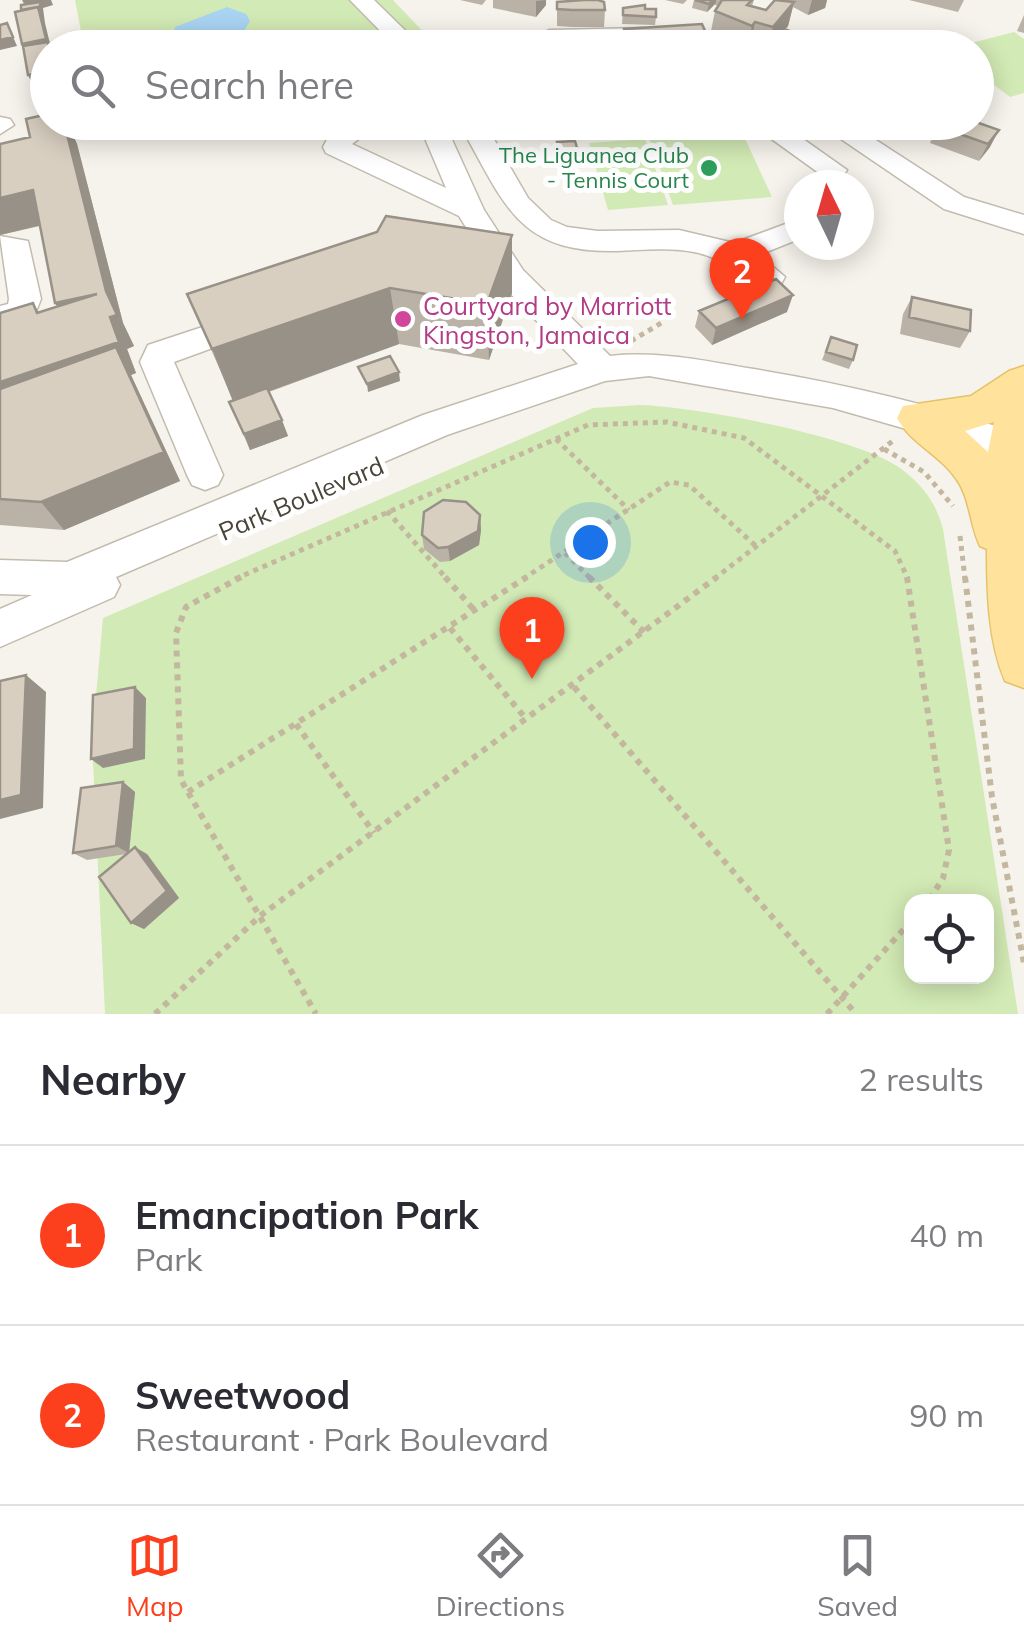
<!DOCTYPE html>
<html lang="en">
<head>
<meta charset="utf-8">
<style>
  body { margin:0; font-family:Mulish,sans-serif; background:#f7f7f7; color:#2b2b33 }
  .controls { position:absolute; right:30px; bottom:30px; display:grid; overflow:hidden; border-radius:20px; box-shadow:0 5px 25px #0003 }
  .controls button { width:90px; height:90px; display:grid; place-items:center; padding:0; border:0; border-bottom:2px solid #e1e1e2; background:#fff; color:#2b2b33; font:50px sans-serif }
  .compass { position:absolute; left:784px; top:170px; width:90px; height:90px; border-radius:50%; background:#fff; box-shadow:0 5px 25px #0003; rotate:355deg }
  .you { position:absolute; left:590px; top:542px; width:35px; height:35px; margin:-25px; border:8px solid #fff; border-radius:50%; background:#1a73e8; box-shadow:0 0 0 15px #1a73e833 }
  .badge { display:grid; place-items:center; width:65px; height:65px; border-radius:50%; background:#fc3f1d; color:#fff; font-size:32px; font-weight:700 }
  .pin { position:absolute; translate:-50% -82px; filter:drop-shadow(0 2px 5px #0008) }
  .pin::after { content:''; position:absolute; top:52px; width:35px; height:30px; background:inherit; clip-path:polygon(0 0,100% 0,50% 100%) }
  .list { margin:0; padding:0; list-style:none }
  h2 { display:flex; justify-content:space-between; align-items:center; height:130px; margin:0; padding:0 40px; font-size:42px }
  h2 small { font-size:32px; font-weight:400; color:#7c7c81 }
  .list li { display:grid; grid-template-columns:65px 1fr auto; gap:30px; align-items:center; box-sizing:border-box; height:180px; padding:0 40px; border-top:2px solid #e1e1e2 }
  .list b { display:block; font-size:38px; white-space:nowrap }
  .list p { margin:0; font-size:32px; white-space:nowrap; color:#7c7c81 }
  .list em { font-size:32px; font-style:normal; color:#7c7c81 }
  .icon { flex:none; width:55px; height:55px; fill:none; stroke:currentColor; stroke-width:2; stroke-linecap:round; stroke-linejoin:round }
  .map { position:relative; flex:none; width:1024px; height:1014px; overflow:hidden }
  .search { position:absolute; background:#fff; box-shadow:0 5px 25px #0003; left:30px; right:30px; top:30px; height:110px; display:flex; align-items:center; gap:25px; box-sizing:border-box; padding:0 35px; border-radius:55px; color:#7c7c81; font-size:38px }
  .sheet { height:490px; background:#fff }
  nav { display:flex; justify-content:space-around; align-items:center; box-sizing:border-box; height:140px; border-top:2px solid #e1e1e2; background:#fff; font-size:28px; color:#7c7c81 }
  nav a { display:grid; justify-items:center; gap:5px }
  nav .on { color:#fc3f1d }
  .map>svg:first-child { display:block }
  .green { fill:#d2eab5; fill-rule:evenodd }
  .water { fill:#a9d4f2 }
  .lines { fill:none; stroke-linecap:round; stroke-linejoin:round }
  .minor-casing { stroke:#c2bbae; stroke-width:3 }
  .major-casing { stroke:#e6c16a; stroke-width:3 }
  .path-far1 { stroke:#c4b79f; stroke-width:5; stroke-dasharray:5 5; stroke-linecap:butt }
  .path { stroke:#c4b79f; stroke-width:6; stroke-dasharray:6 6; stroke-linecap:butt }
  .minor { fill:#fff; fill-rule:evenodd }
  .major { fill:#ffe39c; fill-rule:evenodd }
  .wall { fill:#bab2a6 }
  .shaded-wall { fill:#979187 }
  .building { fill:#d8cfc1; stroke:#979187; stroke-width:2.5 }
  .leisure-dot { fill:#2e9e5b; stroke:#fff; stroke-width:4 }
  .hotel-dot { fill:#d1479c; stroke:#fff; stroke-width:4 }
  .labels { text-anchor:middle; dominant-baseline:central; stroke-width:10; stroke-linejoin:round; paint-order:stroke }
  .far-leisure-label { font-size:22px; fill:#27864d; stroke:#fff; text-anchor:end }
  .hotel-label { font-size:25px; fill:#b23c85; stroke:#fff; text-anchor:start }
  .street-label { font-size:25px; fill:#4b4439; stroke:#fff }
</style>
</head>
<body>
<div class="map">
<svg width="1024" height="1014" viewBox="0 0 1024 1014">
  <rect width="100%" height="100%" fill="#f6f3ec"/>
  <path class="green" d="M 75,0 L 393,0 L 435,44 L 429,48 L 84,47 Z
    M 1014,32 L 1024,39 L 1024,93 L 1010,97 L 977,72 L 976,48 L 956,47 Z
    M 742,132 L 772,197 L 673,205 L 649,138 Z
    M 645,139 L 668,205 L 608,210 L 589,143 Z
    M 640,405 C 698,407 854,436 900,468 C 923,485 936,503 943,529 L 1018,1014 L 105,1014 L 92,741 L 103,618 L 593,408 ZM 912,902 L 986,902 L 986,976 L 912,976 Z"/>
  <path class="water" d="M 227,7 L 246,14 L 250,21 L 242,34 L 224,34 L 199,47 L 176,43 L 173,34 L 175,27 Z"/>
  <g class="lines">
    <defs>
      <path id="minor" d="M 350,0 L 374,0 L 423,48 L 397,48 Z
        M 643,28 L 703,43 L 707,48 L 664,48 L 643,42 L 549,44 L 537,37 L 549,30 Z
        M 0,117 L 10,119 L 14,125 L 0,134 Z
        M 350,122 L 381,122 L 352,144 L 446,188 L 418,122 L 444,122 L 484,210 L 523,270 L 610,356 C 657,351 701,360 747,368 C 842,383 933,405 1024,435 L 1024,454 L 1011,459 L 833,408 L 649,376 L 605,381 L 447,435 L 116,577 L 120,585 L 114,597 L 0,647 L 0,609 L 32,595 L 0,594 L 0,560 L 67,562 L 423,415 L 578,364 L 501,284 L 459,216 L 326,153 L 323,147 L 329,136 Z
        M 466,122 L 492,122 L 491,134 L 528,198 L 551,220 L 567,227 L 598,231 L 679,230 L 734,243 L 799,219 L 799,239 L 759,255 L 785,277 L 781,284 L 770,287 C 743,280 723,257 694,252 C 668,247 642,250 616,251 C 521,253 506,208 465,134 Z
        M 748,122 L 779,122 L 847,170 L 843,176 L 823,176 Z
        M 816,122 L 848,122 L 964,197 L 1024,215 L 1024,234 L 944,209 Z
        M 0,236 L 28,241 L 41,299 L 33,319 L 0,329 L 0,306 L 8,304 L 9,299 Z
        M 254,310 L 265,313 L 270,321 L 265,329 L 174,362 L 223,475 L 218,485 L 205,490 L 192,485 L 187,475 L 140,362 L 148,345 Z"/>
      <path id="major" d="M 1024,366 L 1024,688 L 1005,681 C 988,641 987,591 987,549 L 980,546 C 970,526 970,498 957,480 C 941,455 911,444 897,418 L 903,406 L 971,396 L 1009,371 ZM 994,422 L 988,452 L 965,431 Z"/>
    </defs>
    <use href="#minor" class="minor-casing"/>
    <use href="#major" class="major-casing"/>
    <path class="path-far1" d="M 631,341 L 663,322
      M 556,439 L 629,510
      M 884,449 L 924,472 L 953,506
      M 387,511 L 447,579
      M 960,536 L 965,579
      M 565,553 L 591,579
      M 235,579 L 588,425 L 667,422 L 744,438 L 895,551 L 908,579
      M 523,579 L 670,482 L 689,485 L 757,547
      M 714,579 L 894,440"/>
    <path class="path" d="M 241,577 L 186,607 L 176,633 L 181,780 L 316,1014
      M 445,577 L 476,612
      M 589,577 L 644,632
      M 907,577 L 949,850 L 943,878 L 928,902
      M 965,577 L 992,797 L 1024,963
      M 450,628 L 527,720
      M 574,687 L 856,1014
      M 296,724 L 374,833
      M 188,792 L 527,577
      M 155,1014 L 260,916 L 717,577
      M 827,1014 L 912,920"/>
    <use href="#minor" class="minor"/>
    <use href="#major" class="major"/>
  </g>
  <path class="wall" d="M 460,0 L 486,0 L 482,5 Z
    M 493,0 L 546,0 L 546,5 L 536,17 L 493,8 Z
    M 665,0 L 687,0 L 683,4 Z
    M 694,0 L 716,3 L 707,12 L 692,8 Z
    M 716,0 L 754,0 L 752,6 L 766,10 L 775,0 L 827,0 L 825,8 L 808,15 L 793,7 L 788,26 L 783,33 L 825,48 L 739,48 L 710,36 L 715,11 L 718,6 L 715,5 Z
    M 909,0 L 964,0 L 958,12 Z
    M 557,2 L 605,10 L 604,27 L 571,27 L 557,26 Z
    M 623,8 L 645,9 L 656,17 L 655,25 L 622,24 Z
    M 1024,15 L 1024,33 L 1017,31 Z
    M 624,29 L 710,42 L 709,48 L 622,48 Z
    M 48,122 L 67,122 L 77,144 L 123,323 L 134,346 L 127,349 L 136,373 L 131,375 L 180,481 L 64,530 L 0,525 L 0,313 L 33,303 L 39,312 L 57,306 L 55,303 L 40,226 L 0,235 L 30,137 Z
    M 886,122 L 914,122 L 903,131 Z
    M 976,122 L 990,147 L 979,161 L 930,143 L 937,126 Z
    M 557,142 L 580,158 L 580,166 L 561,168 L 557,151 Z
    M 377,232 L 512,235 L 512,293 L 489,360 L 399,344 L 269,392 L 288,436 L 250,450 L 229,402 L 233,400 L 187,294 Z
    M 912,297 L 970,331 L 960,348 L 900,334 L 903,314 Z
    M 699,311 L 787,312 L 712,345 L 695,327 Z
    M 831,337 L 853,360 L 849,369 L 822,360 Z
    M 480,515 L 481,530 L 479,545 L 450,561 L 440,562 L 424,549 L 422,535 Z
    M 123,782 L 135,792 L 129,852 L 147,854 L 179,898 L 144,929 L 131,923 L 126,854 L 87,860 L 73,853 Z"/>
  <path class="shaded-wall" d="M 22,0 L 51,0 L 53,5 L 43,8 L 45,23 L 51,48 L 48,48 L 30,61 L 22,44 L 28,11 Z
    M 546,0 L 546,5 L 536,17 L 536,1 Z
    M 712,0 L 716,0 L 716,3 L 707,12 L 709,4 Z
    M 812,0 L 827,0 L 825,8 L 808,15 Z
    M 794,2 L 788,26 L 774,43 L 770,41 L 773,27 Z
    M 755,22 L 750,47 L 747,48 L 752,26 Z
    M 7,23 L 17,46 L 0,50 L 0,40 Z
    M 48,71 L 48,90 L 36,92 L 28,75 Z
    M 64,122 L 67,122 L 77,144 L 123,323 L 134,346 L 127,349 L 136,373 L 131,375 L 180,481 L 64,530 L 41,502 L 0,420 L 0,382 L 74,335 L 55,303 L 97,294 L 110,317 L 106,291 Z
    M 999,130 L 990,147 L 979,161 L 988,144 Z
    M 33,190 L 50,223 L 0,235 L 0,198 Z
    M 512,235 L 512,293 L 489,360 L 487,304 Z
    M 390,288 L 399,344 L 234,404 L 212,349 Z
    M 793,295 L 787,312 L 712,345 L 716,328 Z
    M 399,372 L 400,381 L 368,392 L 367,384 Z
    M 282,420 L 288,436 L 250,450 L 244,434 Z
    M 480,515 L 481,530 L 479,545 L 450,561 L 448,547 Z
    M 26,675 L 46,692 L 43,808 L 0,819 L 0,800 Z
    M 135,687 L 146,698 L 145,759 L 103,768 L 91,759 Z
    M 123,782 L 135,792 L 129,853 L 116,846 Z
    M 135,847 L 147,854 L 179,898 L 144,929 L 131,923 Z"/>
  <path class="building" d="M 584,0 L 598,0 L 604,2 L 605,10 L 572,10 L 557,9 L 557,2 Z
    M 695,0 L 712,0 L 709,4 Z
    M 722,0 L 752,0 L 747,5 L 766,10 L 775,0 L 794,2 L 773,27 L 755,22 L 752,26 L 715,11 Z
    M 40,2 L 41,14 L 38,7 L 21,10 L 21,5 Z
    M 645,5 L 645,9 L 656,9 L 656,17 L 623,15 L 623,8 Z
    M 38,7 L 46,39 L 22,44 L 15,12 Z
    M 7,23 L 13,37 L 0,40 L 0,25 Z
    M 702,24 L 710,42 L 631,47 L 624,29 Z
    M 787,30 L 825,48 L 784,48 L 769,41 Z
    M 48,42 L 48,71 L 28,75 L 23,46 Z
    M 839,43 L 849,48 L 832,48 Z
    M 48,114 L 48,122 L 64,122 L 106,291 L 117,315 L 110,317 L 119,342 L 0,382 L 0,313 L 33,303 L 37,313 L 97,294 L 55,303 L 33,190 L 0,198 L 0,144 L 30,137 L 26,119 Z
    M 940,122 L 976,122 L 999,130 L 988,144 L 937,126 Z
    M 575,141 L 580,158 L 562,159 L 557,142 Z
    M 386,216 L 512,235 L 487,304 L 390,288 L 212,349 L 187,294 L 377,232 Z
    M 776,279 L 793,295 L 716,328 L 699,311 Z
    M 912,297 L 971,310 L 970,331 L 909,317 Z
    M 831,337 L 857,345 L 853,360 L 826,352 Z
    M 116,347 L 164,452 L 41,502 L 0,499 L 0,389 Z
    M 390,356 L 399,372 L 367,384 L 358,367 Z
    M 267,388 L 282,420 L 244,434 L 229,402 Z
    M 443,500 L 466,502 L 480,515 L 478,531 L 448,547 L 438,548 L 422,535 L 424,512 Z
    M 26,675 L 21,795 L 0,800 L 0,681 Z
    M 135,687 L 134,749 L 91,759 L 93,695 Z
    M 123,782 L 116,846 L 73,853 L 81,788 Z
    M 135,847 L 167,891 L 131,923 L 99,877 Z"/>
  <circle class="leisure-dot" cx="709" cy="168" r="10"/>
  <circle class="hotel-dot" cx="403" cy="319" r="10"/>
  <g class="labels">
    <g class="far-leisure-label">
      <text x="689" y="155">The Liguanea Club<tspan x="689" dy="25">- Tennis Court</tspan></text>
    </g>
    <g class="hotel-label">
      <text x="423" y="305">Courtyard by Marriott<tspan x="423" dy="29">Kingston, Jamaica</tspan></text>
    </g>
    <g class="street-label">
      <text transform="translate(301 498) rotate(-23)">Park Boulevard</text>
    </g>
  </g>
</svg>
<div class="controls">
<button><svg class="icon" aria-label="locate" viewBox="0 0 24 24"><circle cx="12" cy="12" r="6"/><path d="M12 2v4M12 18v4M2 12h4M18 12h4"/></svg></button>
</div>
<svg class="compass" viewBox="-18 -18 36 36"><path d="M0-13l5 13h-10z" fill="#e53935"/><path d="M0 13l5-13h-10z" fill="#7c7c81"/></svg>
<div class="you"></div>
<div class="pin badge" style="left:532px;top:679px">1</div>
<div class="pin badge" style="left:742px;top:320px">2</div>
<div class="search"><svg class="icon" aria-label="search" viewBox="0 0 24 24"><circle cx="10" cy="10" r="6"/><path d="M15 15l6 6"/></svg>Search here</div>
</div>
<section class="sheet">
<h2>Nearby<small>2 results</small></h2>
<ul class="list">
<li><span class="badge">1</span><div><b>Emancipation Park</b><p>Park</p></div><em>40 m</em></li>
<li><span class="badge">2</span><div><b>Sweetwood</b><p>Restaurant · Park Boulevard</p></div><em>90 m</em></li>
</ul>
</section>
<nav>
<a class="on"><svg class="icon" aria-label="map" viewBox="0 0 24 24"><path d="M3 6l6-2 6 2 6-2v14l-6 2-6-2-6 2zM9 4v14M15 6v14"/></svg>Map</a>
<a><svg class="icon" aria-label="directions" viewBox="0 0 24 24"><path d="M12 3l9 9-9 9-9-9zM9 14v-3h6M13 9l2 2-2 2"/></svg>Directions</a>
<a><svg class="icon" aria-label="saved" viewBox="0 0 24 24"><path d="M7 4h10v16l-5-4-5 4z"/></svg>Saved</a>
</nav>
</body>
</html>
